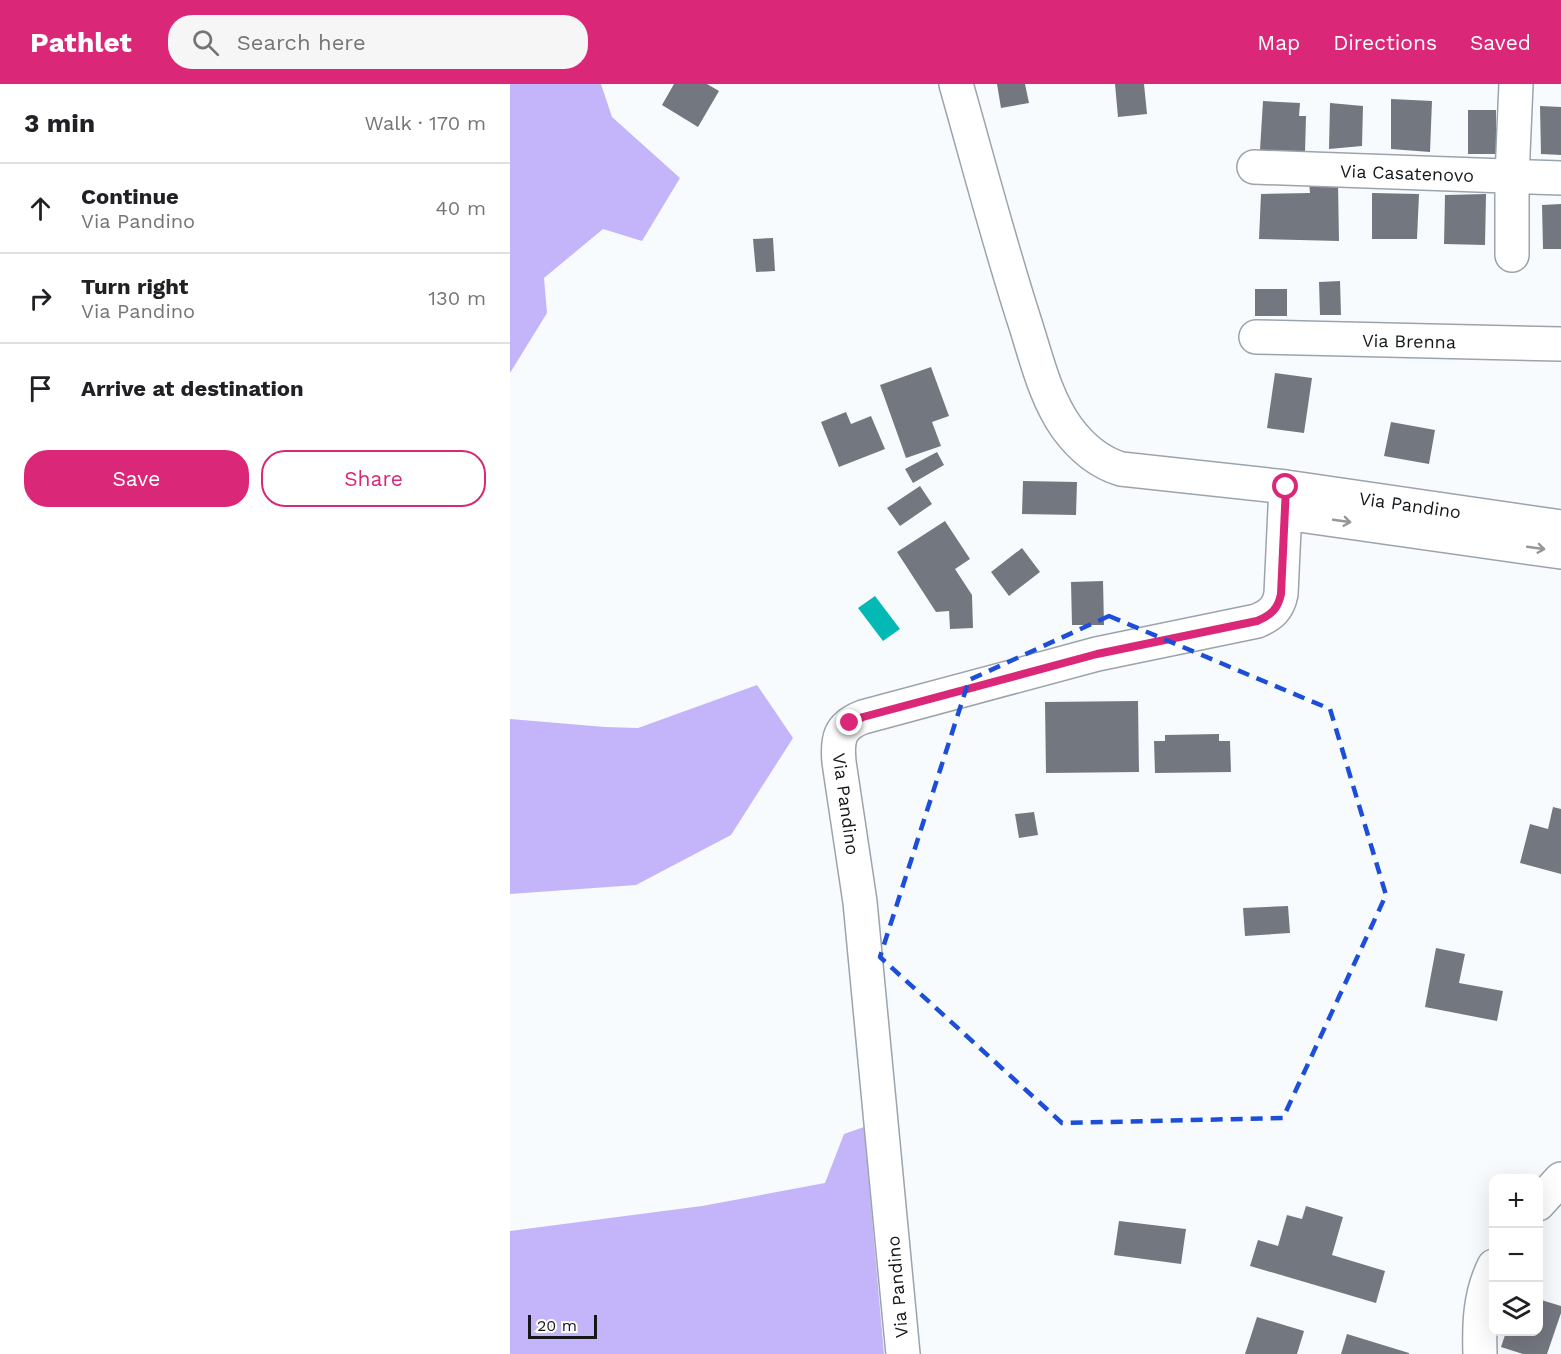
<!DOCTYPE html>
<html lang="en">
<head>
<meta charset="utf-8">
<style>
  body { margin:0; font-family:"Work Sans",sans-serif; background:#f6f6f6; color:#202124 }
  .controls { position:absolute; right:18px; bottom:18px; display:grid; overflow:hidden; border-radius:12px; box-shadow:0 6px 24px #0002 }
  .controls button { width:54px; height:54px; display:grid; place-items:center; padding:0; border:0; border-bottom:2px solid #e0e0e0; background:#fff; color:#202124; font:30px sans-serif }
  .scale { position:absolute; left:18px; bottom:15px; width:69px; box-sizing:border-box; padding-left:6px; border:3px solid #14181a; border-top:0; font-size:16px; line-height:21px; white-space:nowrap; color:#14181a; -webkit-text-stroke:4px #fff; paint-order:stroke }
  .stop { position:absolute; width:18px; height:18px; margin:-14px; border:4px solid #db2777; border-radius:50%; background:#fff }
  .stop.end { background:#db2777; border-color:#fff; box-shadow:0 2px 6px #0008 }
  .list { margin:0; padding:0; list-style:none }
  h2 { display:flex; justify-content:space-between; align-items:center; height:78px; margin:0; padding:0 24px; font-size:26px }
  h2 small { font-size:20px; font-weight:400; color:#757577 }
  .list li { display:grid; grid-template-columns:39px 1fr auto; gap:18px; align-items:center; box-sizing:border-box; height:90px; padding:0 24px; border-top:2px solid #e0e0e0 }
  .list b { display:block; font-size:22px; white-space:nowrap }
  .list p { margin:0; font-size:20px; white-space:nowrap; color:#757577 }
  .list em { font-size:20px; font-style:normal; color:#757577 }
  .actions { display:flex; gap:12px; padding:18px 24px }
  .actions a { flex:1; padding:14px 0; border:2px solid #db2777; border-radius:24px; text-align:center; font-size:21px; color:#db2777 }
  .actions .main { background:#db2777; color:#fff }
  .icon { flex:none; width:33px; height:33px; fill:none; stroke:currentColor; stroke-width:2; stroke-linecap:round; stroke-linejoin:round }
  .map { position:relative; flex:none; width:1051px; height:1270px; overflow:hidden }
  header { display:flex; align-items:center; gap:36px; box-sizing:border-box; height:84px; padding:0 30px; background:#db2777; color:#fff }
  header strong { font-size:28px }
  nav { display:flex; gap:33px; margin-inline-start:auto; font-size:21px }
  .search { width:420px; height:54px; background:#f6f6f6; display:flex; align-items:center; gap:15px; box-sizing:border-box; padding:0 21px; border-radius:24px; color:#757577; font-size:22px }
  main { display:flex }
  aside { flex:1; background:#fff }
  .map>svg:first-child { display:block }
  .forest { fill:#c4b5fa }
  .water { fill:#03b9b5 }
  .building { fill:#737780 }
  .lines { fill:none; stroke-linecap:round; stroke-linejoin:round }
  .minor-casing { stroke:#9ba4ac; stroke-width:36 }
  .minor { stroke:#fff; stroke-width:33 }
  .oneway { stroke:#959798 }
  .route { stroke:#db2777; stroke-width:8 }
  .marked { fill:none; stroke:#1d4ed8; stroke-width:4.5; stroke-dasharray:12 8; stroke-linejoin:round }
  .labels { text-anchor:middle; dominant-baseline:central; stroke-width:5; stroke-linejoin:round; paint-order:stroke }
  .street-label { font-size:18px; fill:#14181a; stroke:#fff }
</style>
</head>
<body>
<header>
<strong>Pathlet</strong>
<div class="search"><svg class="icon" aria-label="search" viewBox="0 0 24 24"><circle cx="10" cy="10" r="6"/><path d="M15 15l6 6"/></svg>Search here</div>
<nav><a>Map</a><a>Directions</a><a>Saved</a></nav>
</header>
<main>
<aside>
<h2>3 min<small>Walk · 170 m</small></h2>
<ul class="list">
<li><svg class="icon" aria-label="ahead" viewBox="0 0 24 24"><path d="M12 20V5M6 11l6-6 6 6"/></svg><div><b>Continue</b><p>Via Pandino</p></div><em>40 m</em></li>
<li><svg class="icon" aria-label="right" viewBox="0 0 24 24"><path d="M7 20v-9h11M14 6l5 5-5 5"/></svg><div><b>Turn right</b><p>Via Pandino</p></div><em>130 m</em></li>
<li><svg class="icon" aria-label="arrive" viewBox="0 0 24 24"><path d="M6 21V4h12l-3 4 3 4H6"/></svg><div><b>Arrive at destination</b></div></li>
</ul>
<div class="actions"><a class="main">Save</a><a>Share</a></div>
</aside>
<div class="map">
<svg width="1051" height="1270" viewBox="0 0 1051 1270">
  <rect width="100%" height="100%" fill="#f7fbfe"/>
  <path class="forest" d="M 0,0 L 91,0 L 102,33 L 170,94 L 132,157 L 93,145 L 34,194 L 37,229 L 0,289 Z
    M 247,601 L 283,654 L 221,751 L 126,801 L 0,810 L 0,635 L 95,643 L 128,644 Z
    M 354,1043 L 374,1270 L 0,1270 L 0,1147 L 192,1122 L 315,1099 L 334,1050 Z"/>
  <path class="water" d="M 365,512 L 390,545 L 373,557 L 348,524 Z"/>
  <path class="building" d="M 164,0 L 197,0 L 209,7 L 188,43 L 152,21 Z
    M 487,0 L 515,0 L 519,19 L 491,24 Z
    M 605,0 L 634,0 L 637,30 L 608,33 Z
    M 881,15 L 922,17 L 920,68 L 881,65 Z
    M 753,17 L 790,19 L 789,32 L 796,32 L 795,69 L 750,66 Z
    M 820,19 L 853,22 L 852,62 L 819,65 Z
    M 1030,22 L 1051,23 L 1051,71 L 1031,70 Z
    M 958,26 L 986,26 L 986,70 L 958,70 Z
    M 799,98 L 828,99 L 829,157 L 749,155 L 751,110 L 800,109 Z
    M 862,109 L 909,110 L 907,155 L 862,155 Z
    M 976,110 L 975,161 L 934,160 L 935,111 Z
    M 1051,120 L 1051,165 L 1033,165 L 1032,121 Z
    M 263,154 L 265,187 L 246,188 L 243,155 Z
    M 830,197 L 831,231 L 810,231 L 809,198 Z
    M 745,205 L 777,205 L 777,232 L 745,232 Z
    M 421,283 L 439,332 L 422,338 L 431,362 L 396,374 L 370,301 Z
    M 765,289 L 802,294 L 794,349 L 757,344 Z
    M 336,328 L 341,340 L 361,332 L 375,365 L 329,383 L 311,338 Z
    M 881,338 L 925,346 L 919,380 L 874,372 Z
    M 427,368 L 434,381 L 403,399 L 395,385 Z
    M 513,397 L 567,398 L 566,431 L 512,430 Z
    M 410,402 L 422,420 L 390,442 L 377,424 Z
    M 435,437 L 460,475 L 445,485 L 462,511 L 463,544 L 440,545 L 439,527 L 426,528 L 387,468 Z
    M 512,464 L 530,488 L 499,512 L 481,488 Z
    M 593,497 L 594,541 L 562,541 L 561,498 Z
    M 628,617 L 629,688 L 536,689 L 535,618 Z
    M 709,650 L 709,657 L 720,657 L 721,688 L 645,689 L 644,657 L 655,657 L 655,651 Z
    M 1043,723 L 1051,725 L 1051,790 L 1010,779 L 1020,740 L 1038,745 Z
    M 524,728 L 528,751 L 509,754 L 505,730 Z
    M 778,822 L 780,849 L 735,852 L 733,824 Z
    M 926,864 L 955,870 L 949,899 L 993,907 L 987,937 L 915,923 Z
    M 796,1122 L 833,1133 L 822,1171 L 875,1187 L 866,1219 L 740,1182 L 748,1156 L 768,1162 L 777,1131 L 792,1135 Z
    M 609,1137 L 676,1145 L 671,1180 L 604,1171 Z
    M 1028,1215 L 1051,1222 L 1051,1229 L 1037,1270 L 1013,1270 L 991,1263 L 996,1248 L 1028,1248 Z
    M 747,1233 L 794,1247 L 787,1270 L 735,1270 Z
    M 837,1250 L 899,1269 L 899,1270 L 831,1270 Z"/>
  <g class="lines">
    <defs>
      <path id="minor" d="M 446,0 C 469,81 490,162 516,242 C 527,277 536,315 557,344 C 571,363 588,378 611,385 L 776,403 L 1051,443
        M 744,83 L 1051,94
        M 1002,171 L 1002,93 L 1006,0
        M 746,253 L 1051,260
        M 775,429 L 1051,468
        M 1028,1120 L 1051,1095
        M 393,1270 L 350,818 L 329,678 C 327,655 329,642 353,633 L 587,570 L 747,537 C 761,531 768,525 771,510 L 776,403
        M 970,1270 C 969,1239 970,1210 984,1182"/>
    </defs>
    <use href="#minor" class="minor-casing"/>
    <use href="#minor" class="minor"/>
  </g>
  <defs><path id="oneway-shaft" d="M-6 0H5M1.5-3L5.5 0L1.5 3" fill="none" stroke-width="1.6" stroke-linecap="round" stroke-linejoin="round" transform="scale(1.5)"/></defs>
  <g class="oneway">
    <use href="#oneway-shaft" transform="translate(832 437) rotate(8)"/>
    <use href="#oneway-shaft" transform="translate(1026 464) rotate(8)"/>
  </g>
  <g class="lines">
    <path class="route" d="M 340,639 L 353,633 L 587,570 L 747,537 C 761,531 768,525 771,510 L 776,403"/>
  </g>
  <path class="marked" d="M 599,532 L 820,625 L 876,811 L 773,1034 L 552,1039 L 370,873 L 459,596 Z"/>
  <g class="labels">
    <g class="street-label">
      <text transform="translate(897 89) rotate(2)">Via Casatenovo</text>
      <text transform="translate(899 257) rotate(1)">Via Brenna</text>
      <text transform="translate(900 421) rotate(8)">Via Pandino</text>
      <text transform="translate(336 720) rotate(82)">Via Pandino</text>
      <text transform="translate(387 1203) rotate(-95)">Via Pandino</text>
    </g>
  </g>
</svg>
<div class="controls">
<button>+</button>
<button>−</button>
<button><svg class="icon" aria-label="layers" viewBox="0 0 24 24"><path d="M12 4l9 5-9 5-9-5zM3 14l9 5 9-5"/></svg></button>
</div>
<div class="scale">20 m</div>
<div class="stop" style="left:776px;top:403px"></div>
<div class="stop end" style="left:340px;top:639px"></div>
</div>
</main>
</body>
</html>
